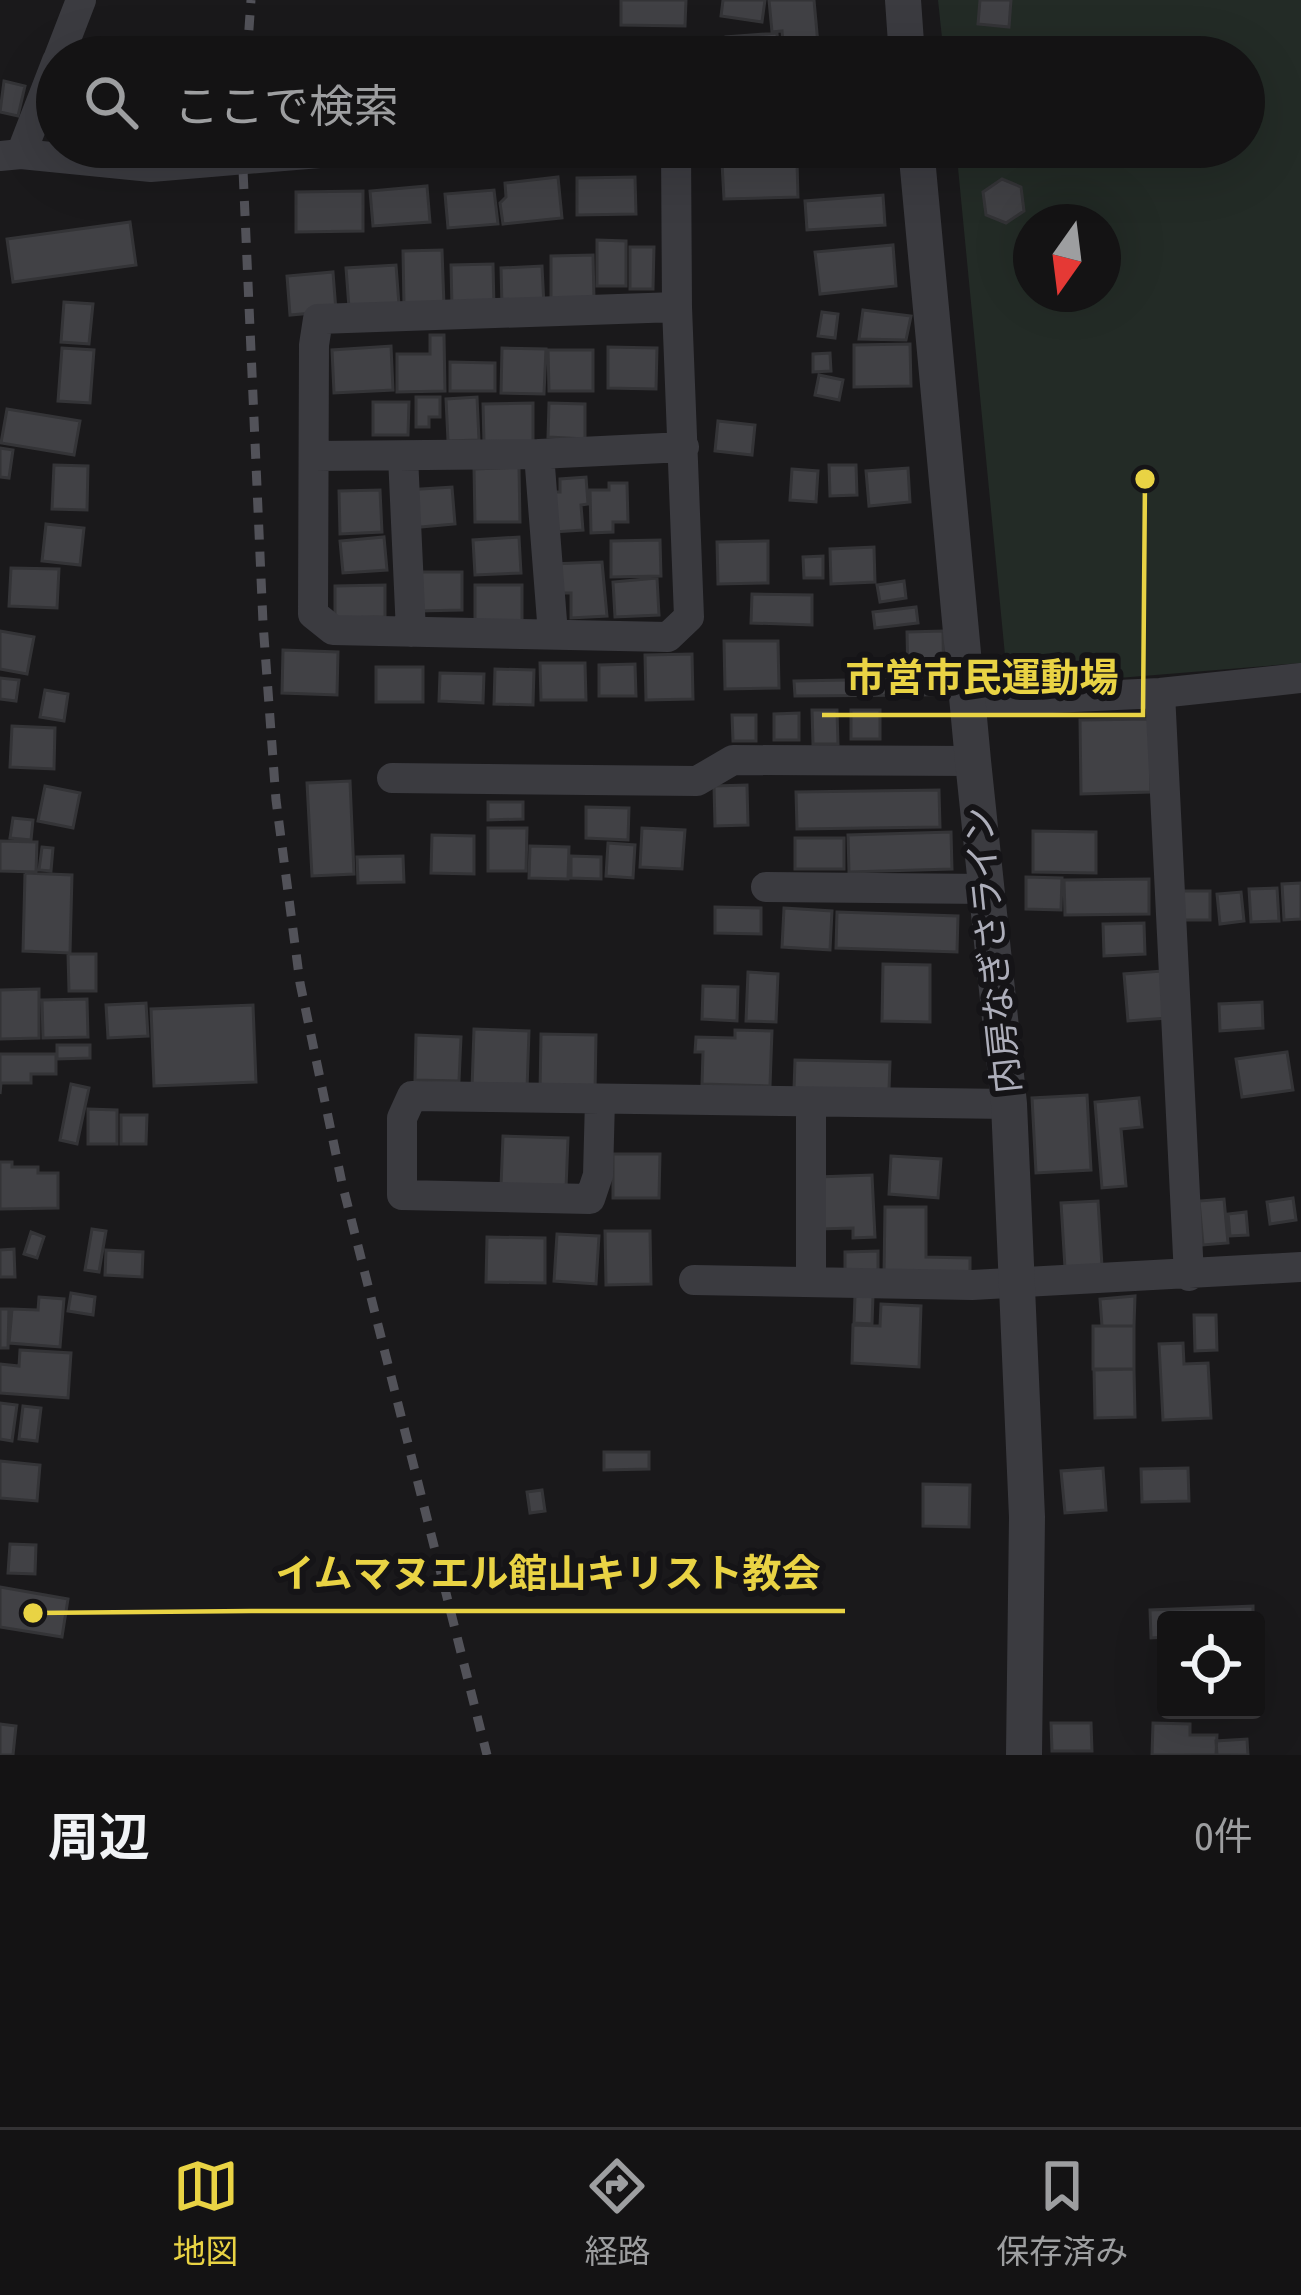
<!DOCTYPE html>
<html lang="ja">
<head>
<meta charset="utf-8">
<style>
  body { margin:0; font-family:"Fira Sans Condensed","Noto Sans JP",sans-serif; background:#212022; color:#f1f3f6 }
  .controls { position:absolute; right:36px; bottom:36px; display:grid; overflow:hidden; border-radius:12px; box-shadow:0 12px 48px #0002 }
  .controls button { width:108px; height:108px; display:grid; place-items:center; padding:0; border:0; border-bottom:3px solid #333234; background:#141314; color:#f1f3f6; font:60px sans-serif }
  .compass { position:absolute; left:1013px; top:204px; width:108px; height:108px; border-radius:50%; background:#141314; box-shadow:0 12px 48px #0002; rotate:194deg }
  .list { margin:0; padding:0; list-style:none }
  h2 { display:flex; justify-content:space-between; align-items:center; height:156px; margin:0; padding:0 48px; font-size:51px }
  h2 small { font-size:39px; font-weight:400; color:#9d9ea0 }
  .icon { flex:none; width:66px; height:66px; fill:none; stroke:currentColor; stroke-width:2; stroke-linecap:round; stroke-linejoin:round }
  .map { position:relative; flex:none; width:1301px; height:1755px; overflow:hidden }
  .search { position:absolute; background:#141314; box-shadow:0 12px 48px #0002; left:36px; right:36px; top:36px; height:132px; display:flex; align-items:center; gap:30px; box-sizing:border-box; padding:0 42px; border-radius:66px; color:#9d9ea0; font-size:45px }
  .sheet { height:372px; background:#141314 }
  nav { display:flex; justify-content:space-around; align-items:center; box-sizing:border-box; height:168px; border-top:3px solid #333234; background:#141314; font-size:33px; color:#9d9ea0 }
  nav a { display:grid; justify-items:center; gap:6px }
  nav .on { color:#e9d344 }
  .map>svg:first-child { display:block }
  .green { fill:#232b26; fill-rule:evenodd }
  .building { fill:#414145; stroke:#343437; stroke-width:3 }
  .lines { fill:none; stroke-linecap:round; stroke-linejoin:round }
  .minor { stroke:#3b3b40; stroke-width:30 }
  .tertiary { stroke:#3b3b40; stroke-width:36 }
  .rail { stroke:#525259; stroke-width:9; stroke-dasharray:15 12; stroke-linecap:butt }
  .labels { text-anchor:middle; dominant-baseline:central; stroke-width:12; stroke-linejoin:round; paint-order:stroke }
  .street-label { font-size:36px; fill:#adaeba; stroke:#151417 }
  .leader { fill:none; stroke:#e9d344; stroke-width:4.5 }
  .callout-dot { fill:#e9d344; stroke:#151417; stroke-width:4.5 }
  .callout-label { font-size:39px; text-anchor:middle; font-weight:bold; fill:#e9d344; stroke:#151417; stroke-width:12; stroke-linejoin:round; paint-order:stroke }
</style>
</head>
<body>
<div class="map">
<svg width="1301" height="1755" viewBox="0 0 1301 1755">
  <rect width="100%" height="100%" fill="#1a191b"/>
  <path class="green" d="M 938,0 L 1301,0 L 1301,663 L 1057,683 L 1020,685 L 1007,676 L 956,147 L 1244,147 L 1244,57 L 944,57 ZM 1031,222 L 1103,222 L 1103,294 L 1031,294 Z"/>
  <path class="building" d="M 621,0 L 686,0 L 685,26 L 621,25 Z
    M 723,0 L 765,0 L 762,22 L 721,16 Z
    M 769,0 L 814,0 L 818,44 L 837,42 L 838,57 L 784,57 L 782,31 L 772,32 Z
    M 980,0 L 1011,0 L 1009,27 L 978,24 Z
    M 777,33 L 779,57 L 728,57 L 726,37 Z
    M 4,81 L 25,86 L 18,116 L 0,112 Z
    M 797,161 L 798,197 L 724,199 L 722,163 Z
    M 558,177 L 562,218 L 503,224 L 500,203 L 506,197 L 505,183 Z
    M 635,177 L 636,214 L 577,215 L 577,178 Z
    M 1002,179 L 1021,187 L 1024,211 L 1006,223 L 986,215 L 983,192 Z
    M 427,186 L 430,222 L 373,226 L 370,191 Z
    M 494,190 L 498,224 L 448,228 L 445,194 Z
    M 363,191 L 363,231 L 296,232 L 296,192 Z
    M 883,195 L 885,225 L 807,230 L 805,201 Z
    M 130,222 L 136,265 L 13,282 L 7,239 Z
    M 597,240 L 626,241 L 626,286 L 597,286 Z
    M 893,245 L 896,286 L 820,294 L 815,252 Z
    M 630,247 L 654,247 L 653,289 L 630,289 Z
    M 442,250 L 444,305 L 404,306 L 403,251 Z
    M 593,255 L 594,299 L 551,299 L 551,256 Z
    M 493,264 L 494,307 L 452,308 L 451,265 Z
    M 396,265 L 399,305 L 349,308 L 346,268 Z
    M 542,266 L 544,306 L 502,307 L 501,268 Z
    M 333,272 L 336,311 L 290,315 L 287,276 Z
    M 64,302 L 93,304 L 89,344 L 61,342 Z
    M 863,310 L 911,316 L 906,340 L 859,339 Z
    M 822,312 L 838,314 L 835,338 L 818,336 Z
    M 430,335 L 444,335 L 445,391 L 397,392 L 397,354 L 430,354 Z
    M 910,344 L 911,386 L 854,387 L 854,345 Z
    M 391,346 L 393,390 L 334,393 L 332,350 Z
    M 608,347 L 657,348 L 656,389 L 608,388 Z
    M 62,348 L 94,350 L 90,403 L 58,401 Z
    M 502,348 L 546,349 L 544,394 L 501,393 Z
    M 548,350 L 593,350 L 593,391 L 549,391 Z
    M 830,353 L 831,371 L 813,372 L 813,354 Z
    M 450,362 L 495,363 L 495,391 L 450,391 Z
    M 819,375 L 843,380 L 839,400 L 815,395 Z
    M 416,397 L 440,397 L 440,417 L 429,417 L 429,427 L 416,427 Z
    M 477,397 L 479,440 L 448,441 L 446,399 Z
    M 373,402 L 409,402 L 408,435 L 373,435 Z
    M 533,403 L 533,443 L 484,443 L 483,404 Z
    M 549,403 L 585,404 L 585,439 L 548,437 Z
    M 7,409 L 80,421 L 74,455 L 1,443 Z
    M 718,421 L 755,425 L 752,455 L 715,451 Z
    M 0,448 L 13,450 L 9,478 L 0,477 Z
    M 54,465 L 88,466 L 87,510 L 52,509 Z
    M 829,465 L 856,465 L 857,495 L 830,496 Z
    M 519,467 L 520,522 L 475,522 L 474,469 Z
    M 908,468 L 910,502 L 869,506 L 866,471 Z
    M 792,469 L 818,471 L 816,502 L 790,500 Z
    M 586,477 L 588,504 L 581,505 L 583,530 L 554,532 L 551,492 L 560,492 L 560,479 Z
    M 609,483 L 627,483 L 628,522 L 613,522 L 613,532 L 591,533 L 590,490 L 609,490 Z
    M 452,487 L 455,524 L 409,528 L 406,490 Z
    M 380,490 L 382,532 L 340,534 L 339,491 Z
    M 46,524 L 84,528 L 80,565 L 42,561 Z
    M 384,537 L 387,570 L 343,573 L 340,541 Z
    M 519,537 L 521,573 L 475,575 L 473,540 Z
    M 660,540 L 661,576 L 611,577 L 611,541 Z
    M 768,541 L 768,583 L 718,584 L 717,542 Z
    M 874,547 L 875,582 L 831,584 L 830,549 Z
    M 823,556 L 823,578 L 804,578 L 803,557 Z
    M 602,562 L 607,616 L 571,618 L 571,593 L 555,593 L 552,564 Z
    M 11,568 L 59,569 L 57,608 L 9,606 Z
    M 417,572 L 462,572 L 462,610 L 418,611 Z
    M 657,578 L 659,615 L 615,617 L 613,582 Z
    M 904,581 L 906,598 L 880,602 L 877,585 Z
    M 385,585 L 385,617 L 335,618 L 335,586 Z
    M 475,585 L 522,585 L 522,625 L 475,625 Z
    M 752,594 L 812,595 L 812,625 L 751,623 Z
    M 916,607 L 918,623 L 875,628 L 873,612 Z
    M 0,631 L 34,637 L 27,674 L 0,669 Z
    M 943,631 L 944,694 L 925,695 L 925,678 L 908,678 L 907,632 Z
    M 724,641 L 778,641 L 779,688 L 725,689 Z
    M 283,650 L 338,652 L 337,695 L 282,693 Z
    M 692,654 L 693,699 L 646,700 L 645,655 Z
    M 540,663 L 585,663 L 586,700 L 541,700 Z
    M 635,664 L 636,696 L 599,696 L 599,665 Z
    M 376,667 L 423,667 L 423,702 L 376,702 Z
    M 495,669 L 534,670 L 533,705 L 494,704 Z
    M 440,673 L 484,674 L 483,703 L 439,701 Z
    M 0,678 L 19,680 L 16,701 L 0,699 Z
    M 903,679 L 922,679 L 923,695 L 795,696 L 794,681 Z
    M 45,690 L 68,694 L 64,721 L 40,717 Z
    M 812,710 L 837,710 L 838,744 L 813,744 Z
    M 851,710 L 880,710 L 880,739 L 851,739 Z
    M 799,713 L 799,740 L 774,740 L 774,714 Z
    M 732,715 L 756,715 L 756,741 L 733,741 Z
    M 1150,719 L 1151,792 L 1081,794 L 1080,720 Z
    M 12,726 L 55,728 L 54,769 L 10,767 Z
    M 350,781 L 354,874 L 312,876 L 307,783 Z
    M 747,785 L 748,825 L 715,826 L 714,786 Z
    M 45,786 L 80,793 L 73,828 L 38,821 Z
    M 939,790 L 940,827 L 797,829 L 796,792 Z
    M 488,802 L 523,802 L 523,819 L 488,820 Z
    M 586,807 L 629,808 L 628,840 L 586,838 Z
    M 13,818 L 33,820 L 31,840 L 10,838 Z
    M 488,828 L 527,828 L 526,871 L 488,871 Z
    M 642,828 L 685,830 L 682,869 L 640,867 Z
    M 1033,831 L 1096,832 L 1096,873 L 1033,872 Z
    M 951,832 L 952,869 L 849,872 L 848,835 Z
    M 432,835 L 474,836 L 474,874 L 431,873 Z
    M 795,838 L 844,838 L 844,869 L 795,869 Z
    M 0,841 L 37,842 L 36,872 L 0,871 Z
    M 608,843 L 635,845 L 633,878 L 606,876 Z
    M 530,846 L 569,847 L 568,879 L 529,878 Z
    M 42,847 L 53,848 L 51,871 L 39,870 Z
    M 403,856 L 404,882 L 358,883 L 357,857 Z
    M 571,856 L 601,857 L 601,879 L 571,878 Z
    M 25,873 L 72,875 L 70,953 L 23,951 Z
    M 1026,877 L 1062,878 L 1061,910 L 1026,909 Z
    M 1149,879 L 1149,914 L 1065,915 L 1064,880 Z
    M 1301,883 L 1301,919 L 1284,920 L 1282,884 Z
    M 1277,888 L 1279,921 L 1251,922 L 1249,889 Z
    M 1183,891 L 1210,891 L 1210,920 L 1183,920 Z
    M 1241,892 L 1244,921 L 1220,924 L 1217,894 Z
    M 715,907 L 761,908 L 761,934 L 715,933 Z
    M 784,908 L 832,911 L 830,950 L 782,947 Z
    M 837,912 L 958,916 L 957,952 L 836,948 Z
    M 1144,923 L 1145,954 L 1104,956 L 1103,924 Z
    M 68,954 L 96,954 L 96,991 L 69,991 Z
    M 883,964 L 930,965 L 930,1022 L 882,1021 Z
    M 1162,971 L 1167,1018 L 1128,1021 L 1124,974 Z
    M 748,972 L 778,974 L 776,1022 L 746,1021 Z
    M 703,986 L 738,987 L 737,1021 L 702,1019 Z
    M 39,989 L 39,1038 L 0,1039 L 0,990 Z
    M 87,999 L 88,1037 L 43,1038 L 42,1000 Z
    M 1262,1002 L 1263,1028 L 1220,1031 L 1219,1004 Z
    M 146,1003 L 148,1036 L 108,1038 L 106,1005 Z
    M 253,1005 L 256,1082 L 154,1086 L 151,1009 Z
    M 474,1029 L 529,1031 L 527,1090 L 472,1088 Z
    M 735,1030 L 772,1031 L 770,1086 L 702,1084 L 703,1052 L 695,1052 L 696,1037 L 735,1038 Z
    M 541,1034 L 596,1035 L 595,1093 L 540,1092 Z
    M 416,1035 L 461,1037 L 459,1081 L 415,1080 Z
    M 57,1045 L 90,1045 L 90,1058 L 57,1059 Z
    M 1287,1052 L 1293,1090 L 1242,1097 L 1236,1059 Z
    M 0,1054 L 56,1054 L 56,1074 L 31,1074 L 31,1083 L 1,1083 L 0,1094 Z
    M 795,1060 L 890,1062 L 889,1090 L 794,1089 Z
    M 71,1084 L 89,1088 L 77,1144 L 60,1140 Z
    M 1087,1095 L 1091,1170 L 1036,1173 L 1032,1098 Z
    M 1139,1098 L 1142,1127 L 1121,1129 L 1126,1186 L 1102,1188 L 1095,1102 Z
    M 88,1109 L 117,1110 L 117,1144 L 88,1144 Z
    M 121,1115 L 147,1115 L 146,1144 L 121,1144 Z
    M 503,1136 L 568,1138 L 566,1189 L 501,1186 Z
    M 613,1154 L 660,1154 L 659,1198 L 613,1198 Z
    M 891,1156 L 941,1159 L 938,1198 L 889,1194 Z
    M 0,1162 L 12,1162 L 12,1167 L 38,1167 L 38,1173 L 58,1173 L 58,1208 L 0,1209 Z
    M 872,1175 L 875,1237 L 853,1238 L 853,1228 L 820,1229 L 817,1177 Z
    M 1293,1198 L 1296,1220 L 1270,1224 L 1267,1202 Z
    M 1224,1199 L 1228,1243 L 1203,1245 L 1199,1201 Z
    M 1098,1201 L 1102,1266 L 1065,1268 L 1061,1203 Z
    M 885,1207 L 926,1207 L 926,1257 L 970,1258 L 970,1275 L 884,1274 Z
    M 1246,1212 L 1248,1235 L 1230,1236 L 1228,1214 Z
    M 92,1229 L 106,1231 L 99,1272 L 85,1270 Z
    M 605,1231 L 650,1231 L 651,1284 L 606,1285 Z
    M 31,1232 L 44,1237 L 37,1258 L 24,1254 Z
    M 557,1234 L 599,1236 L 596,1284 L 554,1281 Z
    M 487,1237 L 545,1238 L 545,1283 L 486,1282 Z
    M 14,1249 L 15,1277 L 0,1277 L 0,1250 Z
    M 106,1250 L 143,1252 L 142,1277 L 105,1275 Z
    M 878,1251 L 878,1277 L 845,1277 L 845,1252 Z
    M 71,1293 L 95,1297 L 93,1315 L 68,1311 Z
    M 855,1295 L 873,1296 L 872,1324 L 854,1323 Z
    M 1135,1296 L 1134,1326 L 1102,1326 L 1100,1299 Z
    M 39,1297 L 64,1299 L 60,1347 L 9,1343 L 12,1309 L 38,1310 Z
    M 881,1304 L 921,1306 L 919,1367 L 852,1363 L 853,1325 L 880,1326 Z
    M 0,1309 L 9,1309 L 8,1348 L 0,1348 Z
    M 1194,1315 L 1216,1315 L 1217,1350 L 1195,1351 Z
    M 1093,1326 L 1134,1326 L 1134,1369 L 1093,1369 Z
    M 1183,1343 L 1184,1364 L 1208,1363 L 1211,1418 L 1163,1420 L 1159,1344 Z
    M 20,1350 L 71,1353 L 68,1398 L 0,1393 L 0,1364 L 19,1366 Z
    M 1134,1369 L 1135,1417 L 1095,1418 L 1094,1370 Z
    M 0,1403 L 17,1405 L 12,1441 L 0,1439 Z
    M 23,1406 L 41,1408 L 37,1441 L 19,1439 Z
    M 604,1452 L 649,1452 L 649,1469 L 604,1470 Z
    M 0,1461 L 40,1465 L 37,1501 L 0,1498 Z
    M 1103,1468 L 1106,1510 L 1065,1513 L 1061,1471 Z
    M 1188,1468 L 1189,1501 L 1142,1502 L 1141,1469 Z
    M 923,1484 L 970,1485 L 969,1527 L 923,1526 Z
    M 542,1490 L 545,1511 L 530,1513 L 527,1492 Z
    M 10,1544 L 36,1545 L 35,1574 L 8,1573 Z
    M 0,1587 L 68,1599 L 62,1637 L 0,1627 Z
    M 1253,1606 L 1253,1620 L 1166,1620 L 1166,1637 L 1151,1638 L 1150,1610 Z
    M 1051,1723 L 1091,1723 L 1092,1751 L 1052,1751 Z
    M 1153,1723 L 1190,1724 L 1190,1735 L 1217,1735 L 1216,1755 L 1152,1755 Z
    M 0,1724 L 16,1726 L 13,1755 L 0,1755 Z
    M 1247,1739 L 1248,1755 L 1217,1755 L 1216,1741 Z"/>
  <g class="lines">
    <path class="minor" d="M 59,57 L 81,0
      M 676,147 L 677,307 L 689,617 L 668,637 L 333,630 L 313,614 L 314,345 L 318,319 L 677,307
      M 21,154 L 57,61
      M 0,156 L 21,154 L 151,167 L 393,147
      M 539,454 L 553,634
      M 314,456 L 539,454 L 684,447
      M 403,456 L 411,632
      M 1160,693 L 1189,1276
      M 970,702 L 1160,693 L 1301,678
      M 392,778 L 697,781 L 733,760 L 973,761
      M 766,887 L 988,889
      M 600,1100 L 598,1175 L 590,1199 L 402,1195 L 402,1118 L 412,1096 L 1009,1104
      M 694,1280 L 972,1285 L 1301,1267
      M 811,1282 L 811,1102"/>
    <path class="tertiary" d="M 903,0 L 907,57
      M 916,147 L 973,761 L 1009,1104 L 1027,1517 L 1024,1755"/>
    <path class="rail" d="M 247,57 L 251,0
      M 242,147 L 263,623 L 276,800 L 300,983 L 342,1183 L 487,1755"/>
  </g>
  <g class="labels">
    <g class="street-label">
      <text transform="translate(993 950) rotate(-96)">内房なぎさライン</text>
    </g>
  </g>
  <path class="leader" d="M1145 479L1143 715H822M33 1613L251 1611H845"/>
  <g class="callout-dot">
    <circle cx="1145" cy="479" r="12"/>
    <circle cx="33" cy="1613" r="12"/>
  </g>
  <g class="callout-label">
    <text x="982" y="691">市営市民運動場</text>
    <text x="548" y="1587">イムマヌエル館山キリスト教会</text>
  </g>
</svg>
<div class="controls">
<button><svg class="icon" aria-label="locate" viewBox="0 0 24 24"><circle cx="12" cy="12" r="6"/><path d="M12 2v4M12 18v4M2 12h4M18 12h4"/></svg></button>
</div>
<svg class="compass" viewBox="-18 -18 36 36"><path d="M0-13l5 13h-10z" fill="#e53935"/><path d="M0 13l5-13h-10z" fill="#9d9ea0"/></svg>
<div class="search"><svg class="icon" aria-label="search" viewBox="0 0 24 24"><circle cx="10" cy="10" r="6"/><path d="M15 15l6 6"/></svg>ここで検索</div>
</div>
<section class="sheet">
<h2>周辺<small>0件</small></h2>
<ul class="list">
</ul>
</section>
<nav>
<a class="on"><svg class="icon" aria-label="map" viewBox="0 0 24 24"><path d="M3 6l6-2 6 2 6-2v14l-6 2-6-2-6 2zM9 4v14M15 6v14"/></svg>地図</a>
<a><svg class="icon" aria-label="directions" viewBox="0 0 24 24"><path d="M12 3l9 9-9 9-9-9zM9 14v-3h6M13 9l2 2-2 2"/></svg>経路</a>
<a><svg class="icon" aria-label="saved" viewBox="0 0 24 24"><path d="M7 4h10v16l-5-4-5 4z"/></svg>保存済み</a>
</nav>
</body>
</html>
